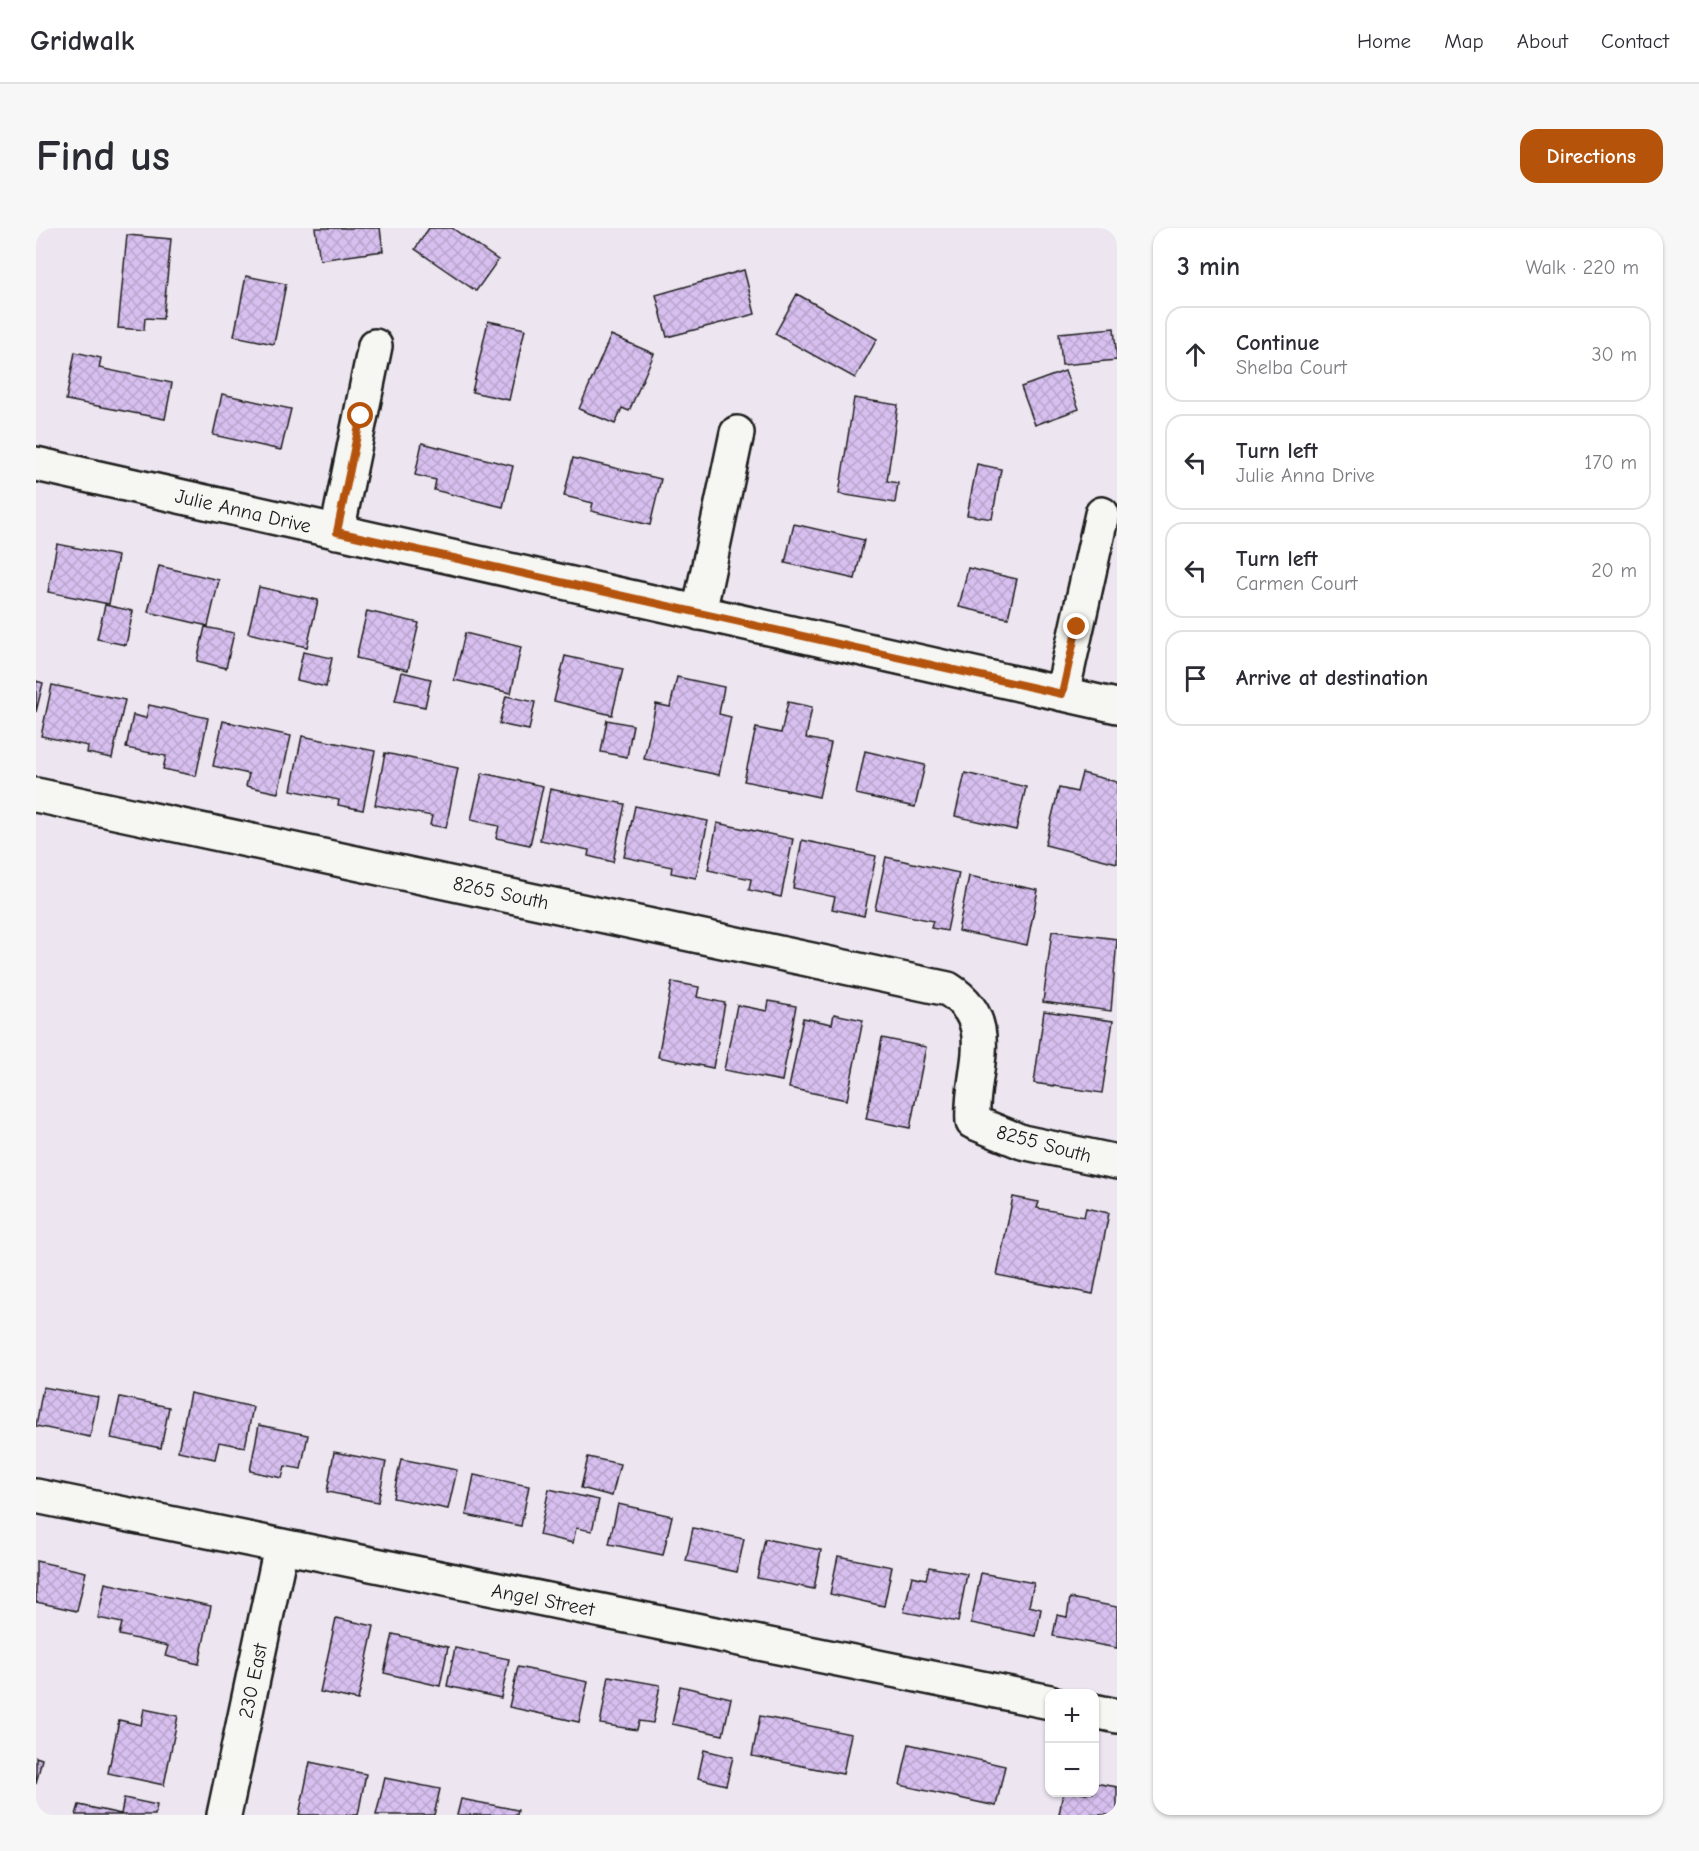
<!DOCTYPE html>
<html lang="en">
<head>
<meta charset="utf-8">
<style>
  body { margin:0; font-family:"Comic Neue",sans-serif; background:#f7f7f7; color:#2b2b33 }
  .controls { position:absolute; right:18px; bottom:18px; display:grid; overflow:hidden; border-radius:12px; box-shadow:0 2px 4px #0004 }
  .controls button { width:54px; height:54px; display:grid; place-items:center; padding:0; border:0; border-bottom:2px solid #e1e1e2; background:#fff; color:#2b2b33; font:30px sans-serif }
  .stop { position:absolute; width:18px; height:18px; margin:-14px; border:4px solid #b45309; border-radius:50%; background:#fff }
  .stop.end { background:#b45309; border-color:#fff; box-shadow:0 2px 6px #0008 }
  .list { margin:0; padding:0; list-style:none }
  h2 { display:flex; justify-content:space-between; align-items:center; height:78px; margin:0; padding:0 24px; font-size:26px }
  h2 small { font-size:20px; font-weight:400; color:#7c7c81 }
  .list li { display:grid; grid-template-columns:39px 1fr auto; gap:18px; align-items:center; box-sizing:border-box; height:96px; margin:0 12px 12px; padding:0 12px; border:2px solid #e1e1e2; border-radius:18px }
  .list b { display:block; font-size:22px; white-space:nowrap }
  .list p { margin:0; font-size:20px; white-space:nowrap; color:#7c7c81 }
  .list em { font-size:20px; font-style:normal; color:#7c7c81 }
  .icon { flex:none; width:33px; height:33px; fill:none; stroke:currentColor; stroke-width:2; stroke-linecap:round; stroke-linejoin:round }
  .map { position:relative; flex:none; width:1081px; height:1587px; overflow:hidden; border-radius:18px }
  header { display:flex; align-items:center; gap:36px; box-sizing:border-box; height:84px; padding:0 30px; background:#fff; border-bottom:2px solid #e1e1e2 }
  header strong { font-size:28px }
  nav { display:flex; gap:33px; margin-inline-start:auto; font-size:21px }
  .intro { display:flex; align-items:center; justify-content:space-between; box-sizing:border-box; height:144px; padding:0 36px }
  h1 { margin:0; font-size:42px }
  .button { padding:15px 27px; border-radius:18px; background:#b45309; color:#fff; font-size:21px; font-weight:700 }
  main { display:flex; gap:36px; padding:0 36px }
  aside { flex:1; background:#fff; border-radius:18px; box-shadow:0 2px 4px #0004 }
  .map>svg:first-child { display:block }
  .building { fill:url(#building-cross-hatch); stroke:#1c1c1c; stroke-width:1.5 }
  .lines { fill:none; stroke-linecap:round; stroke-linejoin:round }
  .minor-casing { stroke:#1c1c1c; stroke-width:38 }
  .minor { stroke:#f6f6f2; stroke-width:33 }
  .route { stroke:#b45309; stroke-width:8 }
  .labels { text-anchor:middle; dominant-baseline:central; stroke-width:4.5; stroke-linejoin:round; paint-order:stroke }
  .street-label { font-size:20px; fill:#1c1c1c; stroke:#f6f6f2 }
</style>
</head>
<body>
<header>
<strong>Gridwalk</strong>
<nav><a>Home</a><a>Map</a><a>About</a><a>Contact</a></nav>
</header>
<div class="intro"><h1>Find us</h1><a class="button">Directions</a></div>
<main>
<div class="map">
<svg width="1081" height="1587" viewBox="0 0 1081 1587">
  <defs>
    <pattern id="building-cross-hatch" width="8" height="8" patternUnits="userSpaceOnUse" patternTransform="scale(1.5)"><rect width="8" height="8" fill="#d7bfef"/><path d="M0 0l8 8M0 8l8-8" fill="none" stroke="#b8a4cc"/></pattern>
  </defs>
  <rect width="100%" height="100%" fill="#ede6f1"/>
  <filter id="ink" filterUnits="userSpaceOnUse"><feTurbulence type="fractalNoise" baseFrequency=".0167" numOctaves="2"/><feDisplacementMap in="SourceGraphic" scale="12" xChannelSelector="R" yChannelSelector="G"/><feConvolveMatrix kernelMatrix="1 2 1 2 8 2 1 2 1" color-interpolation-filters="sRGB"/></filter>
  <g filter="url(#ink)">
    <path class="building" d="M 279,0 L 344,0 L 347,23 L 284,32 Z
      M 393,0 L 416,0 L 462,32 L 440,63 L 379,21 Z
      M 91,7 L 135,11 L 127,91 L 109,90 L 108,102 L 82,100 Z
      M 708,42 L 719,86 L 631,109 L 620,67 Z
      M 210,48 L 250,56 L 238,116 L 198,108 Z
      M 761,66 L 841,111 L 819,150 L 739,106 Z
      M 452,93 L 489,101 L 473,172 L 436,164 Z
      M 1078,100 L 1081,132 L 1026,137 L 1023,105 Z
      M 575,107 L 618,126 L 593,183 L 586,180 L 579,196 L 543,181 Z
      M 39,124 L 65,130 L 63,140 L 136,155 L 129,191 L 30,172 Z
      M 1029,143 L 1043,181 L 999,197 L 985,159 Z
      M 186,166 L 255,181 L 245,222 L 177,207 Z
      M 818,170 L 862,177 L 851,253 L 862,255 L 859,275 L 803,266 Z
      M 386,215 L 477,238 L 467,279 L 398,262 L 400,252 L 379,247 Z
      M 537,230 L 625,251 L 614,297 L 555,283 L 557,275 L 528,268 Z
      M 941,236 L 965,241 L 956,291 L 931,287 Z
      M 758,296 L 828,312 L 819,351 L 749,335 Z
      M 21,316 L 82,328 L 73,376 L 12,364 Z
      M 123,338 L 183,352 L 172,398 L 112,384 Z
      M 932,340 L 981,351 L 972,390 L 923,379 Z
      M 223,359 L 282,372 L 271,419 L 212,405 Z
      M 69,377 L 97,383 L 90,417 L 61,411 Z
      M 331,383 L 383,395 L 372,442 L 320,430 Z
      M 169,399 L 198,405 L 190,440 L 161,433 Z
      M 429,405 L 485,419 L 475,465 L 418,452 Z
      M 267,424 L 296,430 L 290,459 L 261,452 Z
      M 529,428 L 587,441 L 576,487 L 518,473 Z
      M 366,444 L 395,451 L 389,479 L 359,473 Z
      M 641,449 L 688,459 L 683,486 L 695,489 L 683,547 L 608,531 L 620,476 L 634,479 Z
      M 0,453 L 7,455 L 0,484 Z
      M 16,457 L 89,472 L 76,530 L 51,525 L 52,518 L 5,508 Z
      M 470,468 L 499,474 L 493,502 L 463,496 Z
      M 752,474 L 776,479 L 770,510 L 795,515 L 783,569 L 708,553 L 720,500 L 745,505 Z
      M 113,477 L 172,490 L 160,548 L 127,541 L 130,528 L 90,520 L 97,487 L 110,490 Z
      M 571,492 L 597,497 L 591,529 L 565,524 Z
      M 187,493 L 255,508 L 242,565 L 210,558 L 213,546 L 177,538 Z
      M 266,508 L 339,523 L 327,582 L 302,577 L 303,572 L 255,562 Z
      M 829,523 L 889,537 L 879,579 L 820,566 Z
      M 349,525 L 422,540 L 410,600 L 394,597 L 396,588 L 339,577 Z
      M 446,545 L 507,558 L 494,617 L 460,610 L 463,598 L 435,592 Z
      M 929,545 L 990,559 L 980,602 L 919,588 Z
      M 1046,545 L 1081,554 L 1081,635 L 1009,617 L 1023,560 L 1041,564 Z
      M 514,561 L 589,576 L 577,634 L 552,628 L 553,622 L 504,612 Z
      M 599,578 L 672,593 L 660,650 L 635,645 L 636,639 L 588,629 Z
      M 681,595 L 757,611 L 745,669 L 713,662 L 715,651 L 672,642 Z
      M 766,612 L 840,628 L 828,688 L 796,681 L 799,669 L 757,660 Z
      M 850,629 L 923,645 L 911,703 L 895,700 L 897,693 L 839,681 Z
      M 933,648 L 1002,662 L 991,717 L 922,703 Z
      M 1016,703 L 1081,711 L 1075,783 L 1007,774 Z
      M 636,754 L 663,759 L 661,769 L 689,775 L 677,840 L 622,829 Z
      M 733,773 L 760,778 L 746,853 L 688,842 L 701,777 L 731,783 Z
      M 1008,783 L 1077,793 L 1066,865 L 998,855 Z
      M 798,786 L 827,792 L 811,872 L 753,860 L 767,790 L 796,796 Z
      M 846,810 L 890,819 L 874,900 L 830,891 Z
      M 977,969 L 1003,974 L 1001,980 L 1048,989 L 1050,980 L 1073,985 L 1057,1066 L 961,1047 Z
      M 7,1159 L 62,1169 L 54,1209 L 0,1198 Z
      M 154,1165 L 217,1179 L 209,1219 L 183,1214 L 179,1231 L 142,1223 Z
      M 84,1169 L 133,1179 L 125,1220 L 75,1210 Z
      M 223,1197 L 272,1207 L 265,1241 L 249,1238 L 246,1250 L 214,1243 Z
      M 298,1224 L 350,1234 L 342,1274 L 291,1264 Z
      M 552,1229 L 584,1236 L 576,1268 L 545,1260 Z
      M 365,1231 L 421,1242 L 412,1281 L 357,1270 Z
      M 438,1247 L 493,1258 L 485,1298 L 430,1287 Z
      M 513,1261 L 563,1272 L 556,1303 L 540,1300 L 537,1315 L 503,1307 Z
      M 582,1276 L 636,1288 L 627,1327 L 573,1316 Z
      M 657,1300 L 708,1311 L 701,1344 L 650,1333 Z
      M 729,1311 L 785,1322 L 778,1361 L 721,1350 Z
      M 802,1328 L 856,1339 L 848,1378 L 794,1366 Z
      M 0,1333 L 50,1344 L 41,1383 L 0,1374 Z
      M 893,1339 L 931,1346 L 922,1394 L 868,1384 L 876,1348 L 890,1351 Z
      M 945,1345 L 998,1355 L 993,1378 L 1005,1381 L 1000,1408 L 935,1395 Z
      M 69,1355 L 175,1378 L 163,1436 L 129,1428 L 132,1418 L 83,1407 L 86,1395 L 62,1390 Z
      M 1034,1370 L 1081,1379 L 1081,1420 L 1017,1408 L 1021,1387 L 1031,1389 Z
      M 300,1390 L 338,1398 L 322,1472 L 284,1464 Z
      M 357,1406 L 412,1419 L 404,1458 L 348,1445 Z
      M 419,1420 L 473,1431 L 465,1470 L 411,1458 Z
      M 482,1439 L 552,1454 L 543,1494 L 473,1479 Z
      M 573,1448 L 624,1457 L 617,1495 L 603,1493 L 601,1502 L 564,1496 Z
      M 644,1458 L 695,1470 L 687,1507 L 636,1496 Z
      M 108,1481 L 142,1488 L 128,1557 L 72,1545 L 83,1492 L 105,1497 Z
      M 724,1488 L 815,1506 L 807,1546 L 716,1528 Z
      M 873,1516 L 969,1538 L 960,1578 L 864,1557 Z
      M 668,1522 L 697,1529 L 690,1557 L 662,1550 Z
      M 0,1529 L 6,1531 L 0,1556 Z
      M 274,1534 L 330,1546 L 322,1587 L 263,1587 Z
      M 349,1550 L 404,1561 L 398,1587 L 340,1587 Z
      M 1059,1555 L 1081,1559 L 1081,1587 L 1023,1587 L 1027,1564 L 1057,1565 Z
      M 88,1570 L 121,1577 L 119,1587 L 40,1587 L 43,1577 L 85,1586 Z
      M 425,1571 L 482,1582 L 481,1587 L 421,1587 Z"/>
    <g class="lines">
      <defs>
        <path id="minor" d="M 0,236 L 1081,478
          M 301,304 L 339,118
          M 663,385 L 701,205
          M 1026,466 L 1066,286
          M 0,567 L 912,761 C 966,795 933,843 937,894 L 986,914 L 1081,934
          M 0,1268 L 1014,1474
          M 1058,1483 L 1081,1488
          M 188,1587 L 245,1319"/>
      </defs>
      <use href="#minor" class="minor-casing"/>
      <use href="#minor" class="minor"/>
    </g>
  </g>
  <g class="lines" filter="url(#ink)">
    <path class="route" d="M 325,188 L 301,304 L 1026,466 L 1041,399"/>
  </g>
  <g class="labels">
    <g class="street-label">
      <text transform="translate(207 283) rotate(13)">Julie Anna Drive</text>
      <text transform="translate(465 665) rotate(12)">8265 South</text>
      <text transform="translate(1008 916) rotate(15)">8255 South</text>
      <text transform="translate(507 1372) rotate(11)">Angel Street</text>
      <text transform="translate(217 1453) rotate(-78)">230 East</text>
    </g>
  </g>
</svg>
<div class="controls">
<button>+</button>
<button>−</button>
</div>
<div class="stop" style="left:325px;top:188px"></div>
<div class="stop end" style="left:1041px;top:399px"></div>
</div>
<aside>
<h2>3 min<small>Walk · 220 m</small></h2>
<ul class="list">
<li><svg class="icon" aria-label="ahead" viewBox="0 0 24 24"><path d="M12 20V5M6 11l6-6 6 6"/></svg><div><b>Continue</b><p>Shelba Court</p></div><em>30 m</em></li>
<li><svg class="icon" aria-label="left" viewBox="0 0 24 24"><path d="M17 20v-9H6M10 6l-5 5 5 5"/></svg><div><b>Turn left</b><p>Julie Anna Drive</p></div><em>170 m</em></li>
<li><svg class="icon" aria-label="left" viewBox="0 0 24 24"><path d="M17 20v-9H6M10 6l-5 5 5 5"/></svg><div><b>Turn left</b><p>Carmen Court</p></div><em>20 m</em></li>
<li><svg class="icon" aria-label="arrive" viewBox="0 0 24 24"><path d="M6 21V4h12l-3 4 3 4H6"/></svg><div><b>Arrive at destination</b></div></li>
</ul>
</aside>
</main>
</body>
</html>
